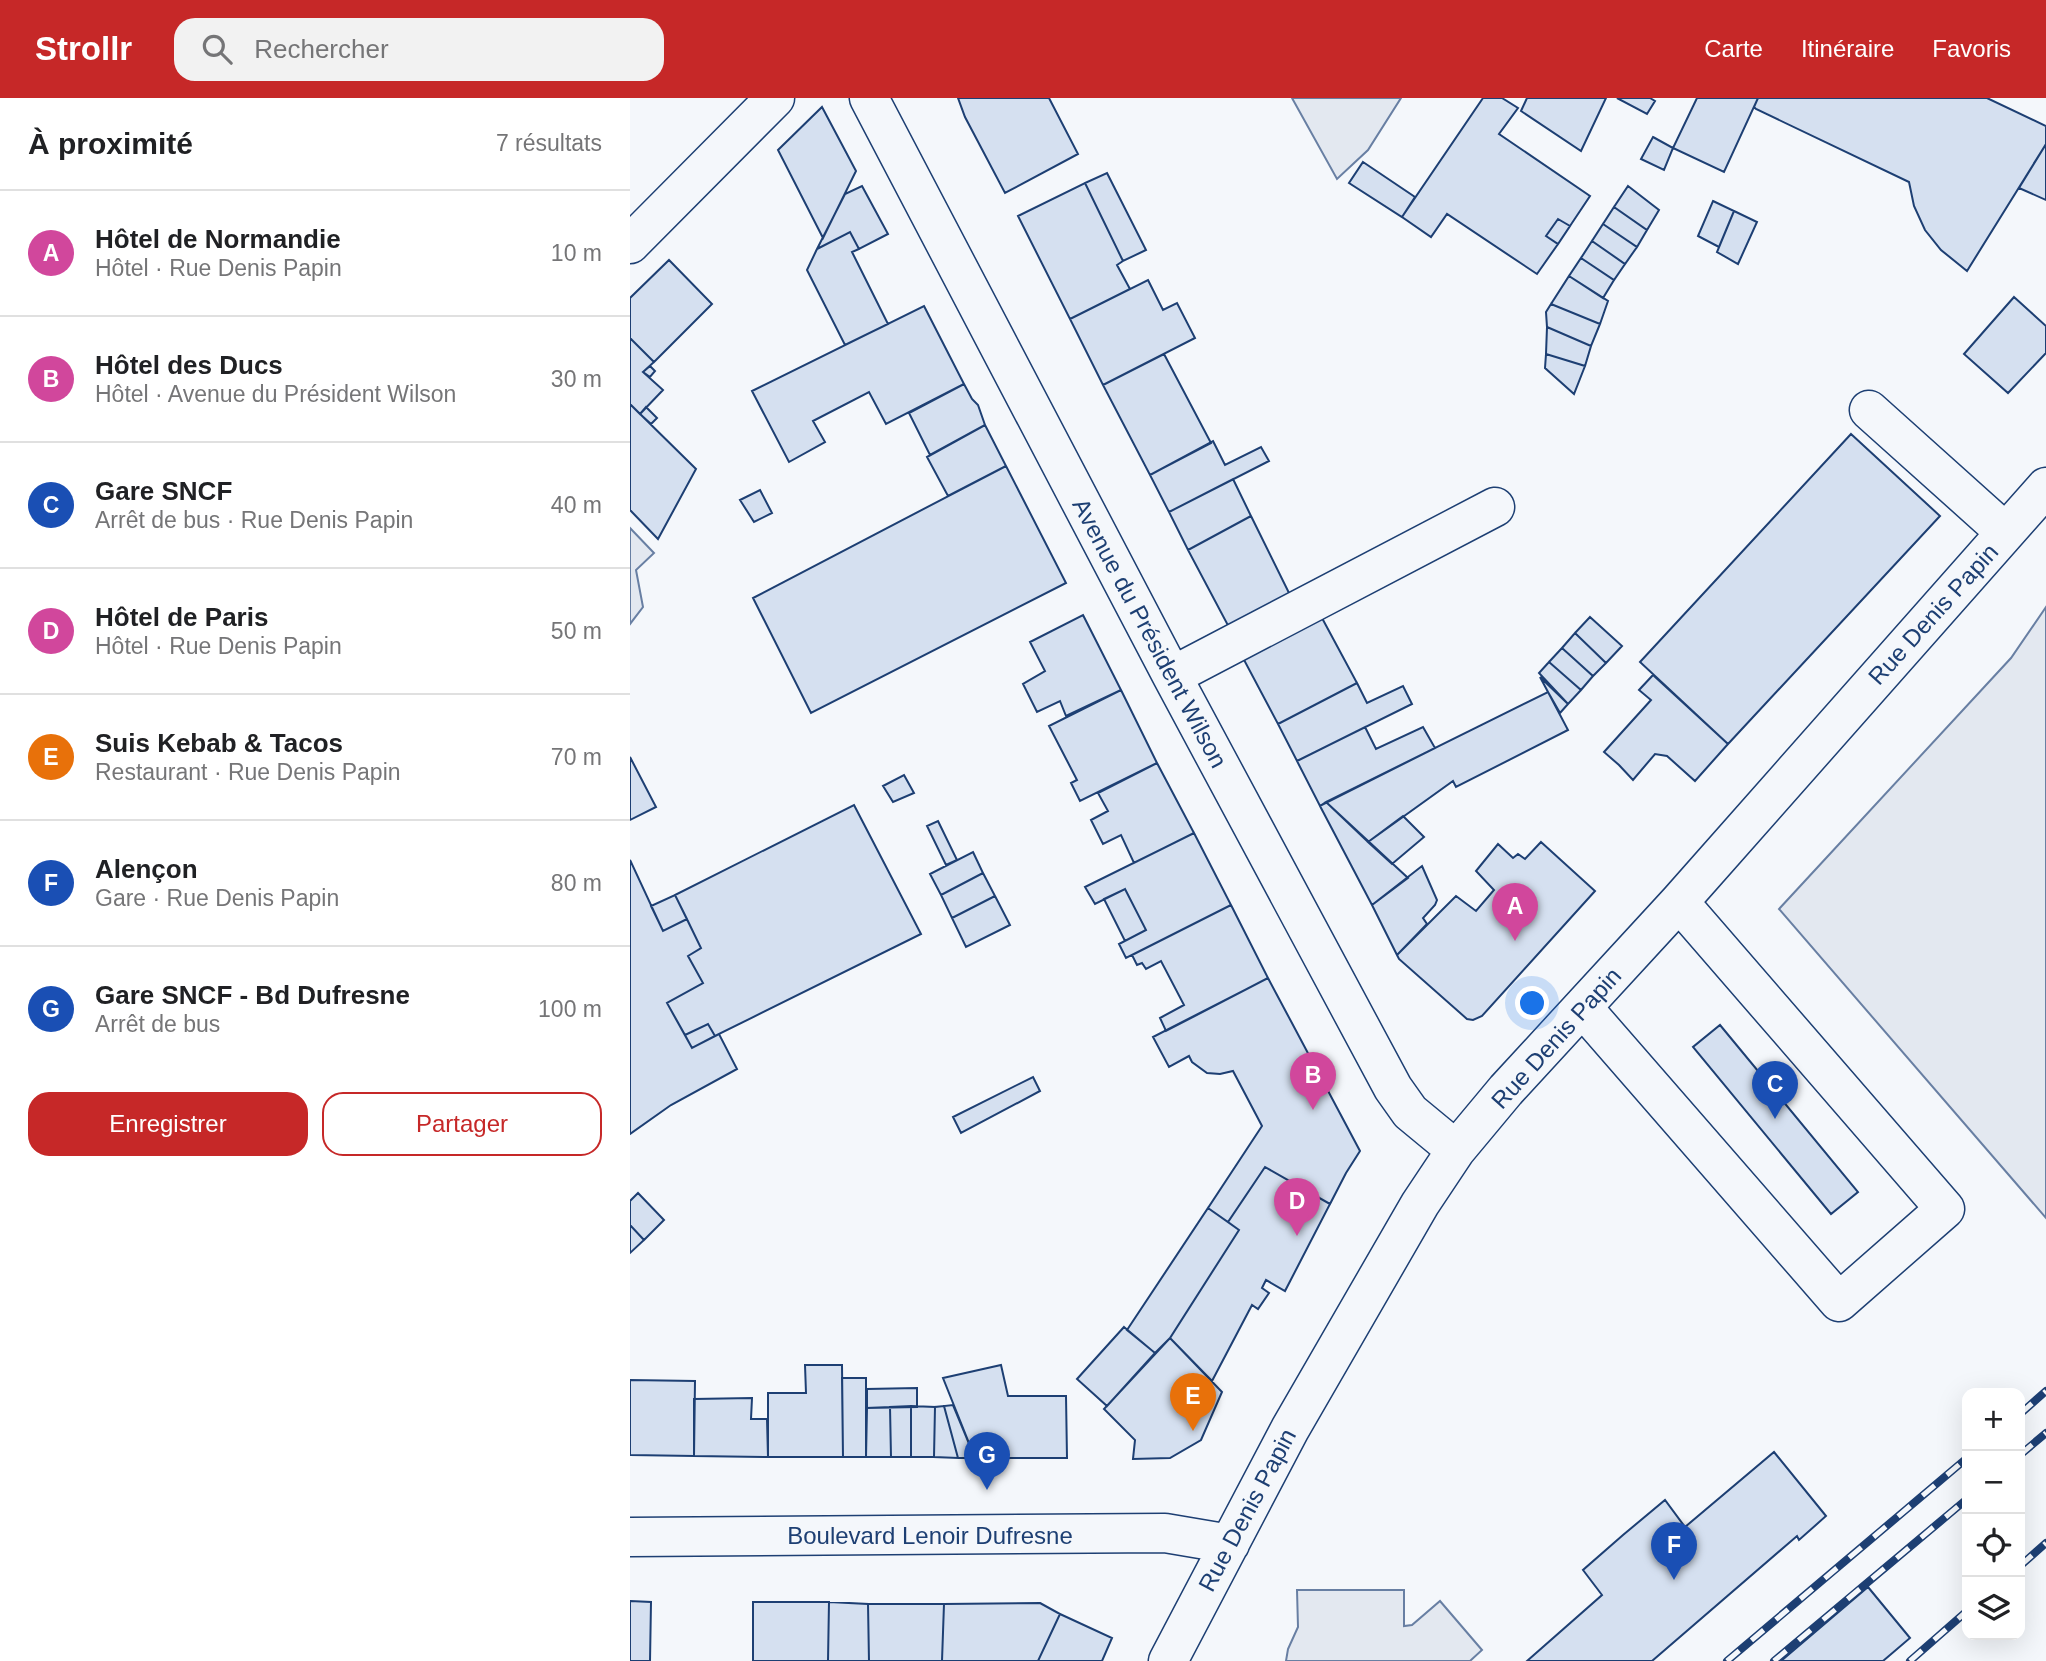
<!DOCTYPE html>
<html lang="fr">
<head>
<meta charset="utf-8">
<style>
  body { margin:0; font-family:Helvetica,sans-serif; background:#f2f2f2; color:#202124 }
  .controls { position:absolute; right:21px; bottom:21px; display:grid; overflow:hidden; border-radius:14px; box-shadow:0 7px 28px #0002 }
  .controls button { width:63px; height:63px; display:grid; place-items:center; padding:0; border:0; border-bottom:2px solid #e0e0e0; background:#fff; color:#202124; font:35px sans-serif }
  .you { position:absolute; left:903px; top:906px; width:24px; height:24px; margin:-18px; border:5px solid #fff; border-radius:50%; background:#1a73e8; box-shadow:0 0 0 10px #1a73e833 }
  .badge { display:grid; place-items:center; width:46px; height:46px; border-radius:50%; background:#c62828; color:#fff; font-size:23px; font-weight:700 }
  .pin { position:absolute; translate:-50% -58px; filter:drop-shadow(0 2px 4px #0008) }
  .pin::after { content:''; position:absolute; top:37px; width:24px; height:21px; background:inherit; clip-path:polygon(0 0,100% 0,50% 100%) }
  .list { margin:0; padding:0; list-style:none }
  h2 { display:flex; justify-content:space-between; align-items:center; height:91px; margin:0; padding:0 28px; font-size:30px }
  h2 small { font-size:23px; font-weight:400; color:#757577 }
  .list li { display:grid; grid-template-columns:46px 1fr auto; gap:21px; align-items:center; box-sizing:border-box; height:126px; padding:0 28px; border-top:2px solid #e0e0e0 }
  .list b { display:block; font-size:26px; white-space:nowrap }
  .list p { margin:0; font-size:23px; white-space:nowrap; color:#757577 }
  .list em { font-size:23px; font-style:normal; color:#757577 }
  .actions { display:flex; gap:14px; padding:21px 28px }
  .actions a { flex:1; padding:16px 0; border:2px solid #c62828; border-radius:21px; text-align:center; font-size:24px; color:#c62828 }
  .actions .main { background:#c62828; color:#fff }
  .icon { flex:none; width:38px; height:38px; fill:none; stroke:currentColor; stroke-width:2; stroke-linecap:round; stroke-linejoin:round }
  .map { position:relative; flex:none; width:1416px; height:1563px; overflow:hidden }
  header { display:flex; align-items:center; gap:42px; box-sizing:border-box; height:98px; padding:0 35px; background:#c62828; color:#fff }
  header strong { font-size:33px }
  nav { display:flex; gap:38px; margin-inline-start:auto; font-size:24px }
  .search { width:490px; height:63px; background:#f2f2f2; display:flex; align-items:center; gap:18px; box-sizing:border-box; padding:0 24px; border-radius:21px; color:#757577; font-size:26px }
  main { display:flex }
  aside { flex:1; background:#fff }
  .map>svg:first-child { display:block }
  .parking { fill:#e3e8f0; stroke:#687fa3; stroke-width:2 }
  .building { fill:#d5e0f0; stroke:#1d3f73; stroke-width:2 }
  .lines { fill:none; stroke-linecap:round; stroke-linejoin:round }
  .minor-casing { stroke:#1d3f73; stroke-width:41 }
  .minor { stroke:#f4f7fb; stroke-width:38 }
  .rail-casing { stroke:#1d3f73; stroke-width:8 }
  .rail { stroke:#f4f7fb; stroke-width:5; stroke-dasharray:16; stroke-linecap:butt }
  .labels { text-anchor:middle; dominant-baseline:central; stroke-width:5; stroke-linejoin:round; paint-order:stroke }
  .street-label { font-size:24px; fill:#1d3f73; stroke:#f4f7fb }
</style>
</head>
<body>
<header>
<strong>Strollr</strong>
<div class="search"><svg class="icon" aria-label="search" viewBox="0 0 24 24"><circle cx="10" cy="10" r="6"/><path d="M15 15l6 6"/></svg>Rechercher</div>
<nav><a>Carte</a><a>Itinéraire</a><a>Favoris</a></nav>
</header>
<main>
<aside>
<h2>À proximité<small>7 résultats</small></h2>
<ul class="list">
<li><span class="badge" style="background:#d1479c">A</span><div><b>Hôtel de Normandie</b><p>Hôtel · Rue Denis Papin</p></div><em>10 m</em></li>
<li><span class="badge" style="background:#d1479c">B</span><div><b>Hôtel des Ducs</b><p>Hôtel · Avenue du Président Wilson</p></div><em>30 m</em></li>
<li><span class="badge" style="background:#1a4fb4">C</span><div><b>Gare SNCF</b><p>Arrêt de bus · Rue Denis Papin</p></div><em>40 m</em></li>
<li><span class="badge" style="background:#d1479c">D</span><div><b>Hôtel de Paris</b><p>Hôtel · Rue Denis Papin</p></div><em>50 m</em></li>
<li><span class="badge" style="background:#e8710a">E</span><div><b>Suis Kebab &amp; Tacos</b><p>Restaurant · Rue Denis Papin</p></div><em>70 m</em></li>
<li><span class="badge" style="background:#1a4fb4">F</span><div><b>Alençon</b><p>Gare · Rue Denis Papin</p></div><em>80 m</em></li>
<li><span class="badge" style="background:#1a4fb4">G</span><div><b>Gare SNCF - Bd Dufresne</b><p>Arrêt de bus</p></div><em>100 m</em></li>
</ul>
<div class="actions"><a class="main">Enregistrer</a><a>Partager</a></div>
</aside>
<div class="map">
<svg width="1416" height="1563" viewBox="0 0 1416 1563">
  <rect width="100%" height="100%" fill="#f4f7fb"/>
  <path class="parking" d="M 662,0 L 771,0 L 738,52 L 707,81 Z
    M 0,430 L 24,455 L 6,472 L 13,509 L 0,526 Z
    M 1416,509 L 1416,1120 L 1149,811 L 1381,560 Z
    M 667,1492 L 774,1492 L 774,1528 L 782,1527 L 810,1503 L 852,1552 L 840,1563 L 656,1563 L 658,1551 L 668,1529 Z"/>
  <path class="building" d="M 328,0 L 419,0 L 448,56 L 375,95 L 335,19 Z
    M 853,0 L 872,0 L 888,10 L 869,36 L 960,98 L 940,128 L 928,121 L 916,138 L 928,146 L 907,176 L 817,116 L 801,139 L 772,119 Z
    M 897,0 L 976,0 L 951,53 L 891,13 Z
    M 987,0 L 1020,0 L 1025,3 L 1017,16 Z
    M 1067,0 L 1128,0 L 1094,74 L 1043,50 Z
    M 1128,0 L 1357,0 L 1416,28 L 1416,46 L 1337,173 L 1311,152 L 1295,132 L 1284,108 L 1279,84 L 1126,11 L 1124,9 Z
    M 192,9 L 226,73 L 193,140 L 148,52 Z
    M 1023,39 L 1043,50 L 1034,72 L 1011,61 Z
    M 1416,46 L 1416,102 L 1389,90 Z
    M 733,64 L 785,99 L 772,119 L 719,85 Z
    M 477,75 L 516,152 L 493,163 L 455,85 Z
    M 455,85 L 493,163 L 487,167 L 500,191 L 440,221 L 388,118 Z
    M 232,88 L 258,136 L 229,151 L 220,134 L 187,151 L 215,96 Z
    M 998,88 L 1029,112 L 1017,132 L 984,109 Z
    M 1083,103 L 1104,113 L 1089,149 L 1068,138 Z
    M 984,109 L 1017,132 L 1007,149 L 973,126 Z
    M 1104,113 L 1127,124 L 1108,166 L 1087,154 Z
    M 928,121 L 940,128 L 928,146 L 916,138 Z
    M 973,126 L 1007,149 L 995,166 L 962,143 Z
    M 220,134 L 229,151 L 222,154 L 258,226 L 215,247 L 177,172 L 187,151 Z
    M 962,143 L 995,166 L 984,182 L 951,160 Z
    M 951,160 L 984,182 L 973,200 L 939,178 Z
    M 39,162 L 82,206 L 24,264 L 0,240 L 0,200 Z
    M 939,178 L 978,203 L 970,226 L 921,206 Z
    M 518,182 L 533,212 L 547,205 L 565,240 L 473,287 L 440,221 Z
    M 1384,199 L 1416,228 L 1416,255 L 1378,295 L 1334,256 Z
    M 921,206 L 970,226 L 961,248 L 917,229 L 916,214 Z
    M 294,208 L 334,286 L 256,326 L 239,294 L 183,323 L 195,344 L 159,364 L 122,293 Z
    M 917,229 L 961,248 L 955,268 L 916,256 Z
    M 0,240 L 24,264 L 13,274 L 33,292 L 10,316 L 0,306 Z
    M 534,256 L 581,345 L 520,377 L 473,287 Z
    M 916,256 L 955,268 L 944,296 L 915,270 Z
    M 20,268 L 25,273 L 20,279 L 13,274 Z
    M 334,286 L 342,301 L 348,307 L 355,327 L 300,357 L 279,315 Z
    M 0,306 L 66,371 L 28,441 L 0,412 Z
    M 16,309 L 27,320 L 21,326 L 10,316 Z
    M 355,327 L 376,368 L 318,398 L 297,359 Z
    M 1221,336 L 1310,418 L 1098,646 L 1010,564 Z
    M 583,343 L 595,367 L 631,349 L 639,363 L 539,414 L 520,377 Z
    M 376,368 L 436,485 L 181,615 L 123,500 Z
    M 603,381 L 621,418 L 558,452 L 539,414 Z
    M 130,392 L 142,415 L 124,424 L 110,402 Z
    M 621,418 L 663,503 L 602,535 L 558,452 Z
    M 453,517 L 491,592 L 436,618 L 430,603 L 407,614 L 393,586 L 415,573 L 400,544 Z
    M 960,519 L 992,548 L 976,565 L 945,535 Z
    M 692,520 L 727,585 L 648,626 L 613,560 Z
    M 945,535 L 976,565 L 963,578 L 932,550 Z
    M 932,550 L 963,578 L 951,592 L 919,564 Z
    M 919,564 L 951,592 L 938,606 L 909,575 Z
    M 1023,577 L 1098,646 L 1065,683 L 1037,658 L 1025,656 L 1003,682 L 989,667 L 974,654 L 1021,602 L 1009,592 Z
    M 910,579 L 938,606 L 930,615 L 918,594 Z
    M 727,585 L 737,605 L 773,588 L 782,606 L 667,663 L 648,626 Z
    M 491,592 L 527,665 L 450,703 L 441,685 L 447,682 L 419,628 Z
    M 918,594 L 938,632 L 826,689 L 823,683 L 738,744 L 696,704 Z
    M 735,629 L 746,651 L 793,629 L 805,650 L 690,708 L 667,663 Z
    M 0,659 L 26,709 L 0,722 Z
    M 527,665 L 564,735 L 504,765 L 491,737 L 473,746 L 461,722 L 478,713 L 468,695 Z
    M 274,677 L 284,695 L 263,704 L 253,688 Z
    M 696,704 L 778,780 L 742,807 L 690,708 Z
    M 224,707 L 291,836 L 85,938 L 78,926 L 55,937 L 37,905 L 73,885 L 58,858 L 71,850 L 45,797 Z
    M 773,718 L 794,739 L 762,766 L 738,744 Z
    M 308,723 L 327,762 L 316,767 L 297,728 Z
    M 564,735 L 601,807 L 496,860 L 489,846 L 516,832 L 495,791 L 465,806 L 455,789 Z
    M 911,744 L 965,793 L 852,918 L 843,922 L 837,921 L 769,861 L 767,857 L 826,798 L 846,813 L 864,792 L 846,773 L 868,746 L 883,760 L 888,756 L 895,761 Z
    M 343,754 L 353,775 L 311,797 L 300,776 Z
    M 0,762 L 33,833 L 57,821 L 71,850 L 58,858 L 73,885 L 37,905 L 62,950 L 89,936 L 107,971 L 41,1007 L 0,1036 Z
    M 792,768 L 807,802 L 805,807 L 793,820 L 797,826 L 767,857 L 742,807 Z
    M 353,775 L 365,798 L 322,820 L 311,797 Z
    M 495,791 L 516,832 L 495,843 L 474,801 Z
    M 45,797 L 57,821 L 33,833 L 21,808 Z
    M 365,798 L 380,827 L 336,849 L 322,820 Z
    M 601,807 L 638,880 L 536,933 L 530,920 L 554,907 L 531,863 L 516,871 L 512,865 L 507,867 L 502,857 Z
    M 638,880 L 730,1053 L 716,1075 L 700,1106 L 635,1069 L 598,1124 L 578,1110 L 632,1028 L 603,973 L 590,976 L 577,975 L 562,964 L 559,958 L 539,969 L 523,939 Z
    M 78,926 L 85,938 L 62,950 L 55,937 Z
    M 1090,927 L 1228,1094 L 1201,1116 L 1063,949 Z
    M 403,979 L 410,993 L 331,1035 L 323,1019 Z
    M 635,1069 L 700,1106 L 655,1193 L 636,1182 L 632,1190 L 639,1195 L 628,1211 L 622,1207 L 582,1283 L 540,1240 L 609,1132 L 598,1124 Z
    M 8,1095 L 34,1122 L 14,1142 L 0,1127 L 0,1103 Z
    M 578,1110 L 609,1132 L 540,1240 L 525,1255 L 497,1232 Z
    M 0,1127 L 14,1142 L 0,1155 Z
    M 494,1229 L 525,1255 L 477,1308 L 447,1281 Z
    M 540,1240 L 592,1294 L 571,1342 L 540,1360 L 503,1361 L 505,1342 L 474,1311 Z
    M 175,1267 L 212,1267 L 213,1359 L 138,1359 L 138,1295 L 176,1295 Z
    M 371,1267 L 378,1298 L 436,1298 L 437,1360 L 345,1360 L 313,1280 Z
    M 212,1280 L 236,1280 L 236,1359 L 213,1359 Z
    M 0,1282 L 65,1283 L 64,1358 L 0,1357 Z
    M 287,1290 L 287,1309 L 237,1310 L 237,1291 Z
    M 122,1300 L 121,1321 L 137,1321 L 138,1359 L 64,1358 L 64,1301 Z
    M 323,1307 L 345,1360 L 328,1360 L 314,1308 Z
    M 281,1308 L 281,1359 L 261,1359 L 260,1309 Z
    M 281,1308 L 305,1309 L 304,1359 L 281,1359 Z
    M 314,1308 L 328,1360 L 304,1359 L 305,1309 Z
    M 260,1309 L 261,1359 L 236,1359 L 237,1310 Z
    M 1144,1354 L 1196,1418 L 1169,1442 L 1167,1438 L 1022,1563 L 897,1563 L 972,1497 L 953,1472 L 993,1437 L 1035,1402 L 1055,1429 Z
    M 1238,1489 L 1280,1540 L 1253,1563 L 1151,1563 Z
    M 0,1503 L 21,1504 L 20,1563 L 0,1563 Z
    M 123,1504 L 199,1504 L 198,1563 L 123,1563 Z
    M 199,1504 L 238,1506 L 239,1563 L 198,1563 Z
    M 410,1505 L 430,1516 L 408,1563 L 312,1563 L 314,1506 Z
    M 238,1506 L 314,1506 L 312,1563 L 239,1563 Z
    M 430,1516 L 482,1540 L 472,1563 L 408,1563 Z"/>
  <g class="lines">
    <defs>
      <path id="minor" d="M 239,0 L 542,578 L 763,990 L 780,1014 L 826,1052
        M 0,146 L 145,0
        M 1239,312 L 1375,434
        M 542,578 L 865,409
        M 953,910 L 1209,1204 L 1315,1111 L 1049,804
        M 0,1439 L 535,1435 L 600,1446
        M 538,1563 L 660,1331 L 790,1106 L 826,1052 L 876,992 L 1049,804 L 1416,389"/>
    </defs>
    <use href="#minor" class="minor-casing"/>
    <use href="#minor" class="minor"/>
    <defs>
      <path id="rail" d="M 1390,1316 L 1416,1293
        M 1390,1357 L 1416,1335
        M 1390,1468 L 1416,1445
        M 1097,1563 L 1337,1360
        M 1144,1563 L 1337,1401
        M 1280,1563 L 1337,1513"/>
    </defs>
    <use href="#rail" class="rail-casing"/>
    <use href="#rail" class="rail"/>
  </g>
  <g class="labels">
    <g class="street-label">
      <text transform="translate(1303 516) rotate(-48)">Rue Denis Papin</text>
      <text transform="translate(520 535) rotate(62)">Avenue du Président Wilson</text>
      <text transform="translate(926 940) rotate(-48)">Rue Denis Papin</text>
      <text transform="translate(617 1412) rotate(-62)">Rue Denis Papin</text>
      <text x="300" y="1437">Boulevard Lenoir Dufresne</text>
    </g>
  </g>
</svg>
<div class="controls">
<button>+</button>
<button>−</button>
<button><svg class="icon" aria-label="locate" viewBox="0 0 24 24"><circle cx="12" cy="12" r="6"/><path d="M12 2v4M12 18v4M2 12h4M18 12h4"/></svg></button>
<button><svg class="icon" aria-label="layers" viewBox="0 0 24 24"><path d="M12 4l9 5-9 5-9-5zM3 14l9 5 9-5"/></svg></button>
</div>
<div class="you"></div>
<div class="pin badge" style="left:885px;top:843px;background:#d1479c">A</div>
<div class="pin badge" style="left:683px;top:1012px;background:#d1479c">B</div>
<div class="pin badge" style="left:1145px;top:1021px;background:#1a4fb4">C</div>
<div class="pin badge" style="left:667px;top:1138px;background:#d1479c">D</div>
<div class="pin badge" style="left:563px;top:1333px;background:#e8710a">E</div>
<div class="pin badge" style="left:1044px;top:1482px;background:#1a4fb4">F</div>
<div class="pin badge" style="left:357px;top:1392px;background:#1a4fb4">G</div>
</div>
</main>
</body>
</html>
